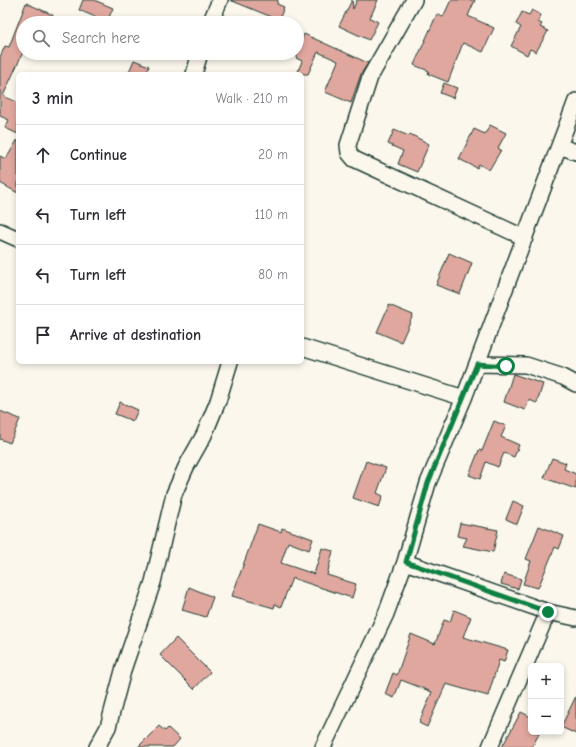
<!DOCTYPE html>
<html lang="en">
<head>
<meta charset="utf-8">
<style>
  body { margin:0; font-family:"Comic Neue",sans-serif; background:#f2f2f3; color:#2b2b33 }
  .controls { position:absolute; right:12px; bottom:12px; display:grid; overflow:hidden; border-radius:6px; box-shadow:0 2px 6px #0003 }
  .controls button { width:36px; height:36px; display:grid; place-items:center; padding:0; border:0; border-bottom:1px solid #e1e1e2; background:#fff; color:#2b2b33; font:20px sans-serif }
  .stop { position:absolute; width:12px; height:12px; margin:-9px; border:3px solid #0b8043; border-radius:50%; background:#fff }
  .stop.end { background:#0b8043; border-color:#fff; box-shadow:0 1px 4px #0008 }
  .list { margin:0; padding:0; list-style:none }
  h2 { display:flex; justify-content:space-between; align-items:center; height:52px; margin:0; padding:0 16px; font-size:17px }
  h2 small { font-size:13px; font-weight:400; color:#7c7c81 }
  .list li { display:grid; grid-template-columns:26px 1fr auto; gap:12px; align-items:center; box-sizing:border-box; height:60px; padding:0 16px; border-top:1px solid #e1e1e2 }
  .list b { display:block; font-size:15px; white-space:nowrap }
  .list em { font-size:13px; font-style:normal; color:#7c7c81 }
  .icon { flex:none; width:22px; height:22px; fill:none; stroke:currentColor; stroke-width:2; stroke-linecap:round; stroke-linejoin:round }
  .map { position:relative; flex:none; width:576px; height:747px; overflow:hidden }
  .search { position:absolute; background:#fff; box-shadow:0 2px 6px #0003; left:16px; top:16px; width:288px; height:44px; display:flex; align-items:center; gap:10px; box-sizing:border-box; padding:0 14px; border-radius:22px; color:#7c7c81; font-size:15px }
  .panel { position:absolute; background:#fff; box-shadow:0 2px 6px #0003; left:16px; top:72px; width:288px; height:292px; border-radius:6px }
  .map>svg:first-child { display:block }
  .building { fill:#e0a79e; stroke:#1f3d34 }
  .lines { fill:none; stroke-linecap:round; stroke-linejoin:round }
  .minor-casing { stroke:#1f3d34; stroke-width:18 }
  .minor { stroke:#fbf7ec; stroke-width:15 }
  .route { stroke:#0b8043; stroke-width:5 }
</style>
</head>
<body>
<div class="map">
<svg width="576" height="747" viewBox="0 0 576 747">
  <rect width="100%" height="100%" fill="#fbf7ec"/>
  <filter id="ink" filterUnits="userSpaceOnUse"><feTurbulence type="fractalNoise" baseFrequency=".025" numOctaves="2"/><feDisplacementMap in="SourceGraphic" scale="8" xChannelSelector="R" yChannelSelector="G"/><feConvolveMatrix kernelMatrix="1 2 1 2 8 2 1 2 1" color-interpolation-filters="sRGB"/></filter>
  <g filter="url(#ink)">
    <path class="building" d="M 83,0 L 94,0 L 113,8 L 107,22 L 79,10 Z
      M 230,0 L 278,0 L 277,4 L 284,7 L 279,20 Z
      M 352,0 L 353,9 L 357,0 L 378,0 L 370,18 L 378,22 L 369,40 L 339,26 Z
      M 451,0 L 475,0 L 468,16 L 494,28 L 483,52 L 463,43 L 448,82 L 428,74 L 429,71 L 414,65 L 437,14 L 443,17 Z
      M 26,3 L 53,15 L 50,23 L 23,23 L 23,52 L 3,96 L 17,102 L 18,101 L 18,134 L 5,128 L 9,120 L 0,116 L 0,57 L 5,46 L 9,47 Z
      M 532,10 L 541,15 L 538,22 L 542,24 L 540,27 L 548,31 L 536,52 L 530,49 L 527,55 L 511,46 L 521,27 L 516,24 L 522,12 L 529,15 Z
      M 304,34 L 368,63 L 361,74 L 351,103 L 325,92 L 338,61 L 318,52 L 308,74 L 297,74 L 302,61 L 296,58 L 302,45 L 300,44 Z
      M 134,60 L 149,66 L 146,74 L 128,74 Z
      M 444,83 L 457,88 L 453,98 L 440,93 Z
      M 490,125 L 506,133 L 498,148 L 501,150 L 489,170 L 479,164 L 477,168 L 459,159 L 474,129 L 485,134 Z
      M 394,130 L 409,136 L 410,134 L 429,144 L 417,172 L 398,164 L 403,151 L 388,144 Z
      M 18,139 L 18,193 L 0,183 L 0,156 L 6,159 Z
      M 449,253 L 472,263 L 460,294 L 436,285 Z
      M 389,305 L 413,315 L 401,342 L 377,332 Z
      M 513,374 L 543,384 L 537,403 L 529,400 L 525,410 L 504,402 Z
      M 120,402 L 138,410 L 133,421 L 115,414 Z
      M 0,411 L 20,419 L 10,443 L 0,439 Z
      M 494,421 L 506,426 L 501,437 L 519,445 L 514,457 L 504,453 L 498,467 L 486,462 L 480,479 L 469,475 L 479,450 L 482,451 Z
      M 552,458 L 566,463 L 564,469 L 576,474 L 576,489 L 544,478 Z
      M 366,461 L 386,468 L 377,493 L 383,496 L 379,507 L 353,498 Z
      M 513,501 L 524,506 L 517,524 L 506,519 Z
      M 460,523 L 498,530 L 493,552 L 463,546 L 467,538 L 457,536 Z
      M 258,524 L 281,532 L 282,528 L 313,539 L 309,550 L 288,542 L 281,563 L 314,574 L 322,548 L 333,551 L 327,575 L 356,584 L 352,598 L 292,578 L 281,607 L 275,604 L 274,608 L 232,596 Z
      M 539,526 L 564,536 L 559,549 L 555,547 L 538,588 L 523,584 L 531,561 L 526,559 Z
      M 504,574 L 521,579 L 518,589 L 501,584 Z
      M 189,587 L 213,597 L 206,617 L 182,610 Z
      M 454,610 L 471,617 L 463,637 L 508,650 L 504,662 L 499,660 L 488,696 L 446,684 L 427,727 L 419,723 L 432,692 L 401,680 L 394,698 L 385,694 L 393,673 L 397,675 L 411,634 L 435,644 L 444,620 L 450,622 Z
      M 176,638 L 210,672 L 194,689 L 160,655 Z
      M 576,696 L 576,734 L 561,727 Z
      M 521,712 L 531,717 L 531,732 L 540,732 L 532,747 L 502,747 Z
      M 159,726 L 165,731 L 168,728 L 180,739 L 173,747 L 138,747 Z"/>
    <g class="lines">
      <defs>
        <path id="minor" d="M 414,0 L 370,77 L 348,145 L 349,153 L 354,159 L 525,238
          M 210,23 L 220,0
          M 194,74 L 200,53
          M 559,146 L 576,152
          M 0,231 L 18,239
          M 302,347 L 464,398
          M 477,364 L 526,365 L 563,377 L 576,384
          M 405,562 L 548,612 L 576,618
          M 97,747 L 108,727 L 124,667 L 153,582 L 174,494 L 186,467 L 204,435 L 218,401 L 230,362
          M 323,747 L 386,614 L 405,562 L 428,483 L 464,398 L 576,101
          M 490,747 L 548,612"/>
      </defs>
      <use href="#minor" class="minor-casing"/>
      <use href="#minor" class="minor"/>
    </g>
  </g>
  <g class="lines" filter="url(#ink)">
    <path class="route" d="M 506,366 L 477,364 L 428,483 L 406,562 L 548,612"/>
  </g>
</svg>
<div class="controls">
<button>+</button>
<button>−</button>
</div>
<div class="stop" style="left:506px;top:366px"></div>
<div class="stop end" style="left:548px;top:612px"></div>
<div class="search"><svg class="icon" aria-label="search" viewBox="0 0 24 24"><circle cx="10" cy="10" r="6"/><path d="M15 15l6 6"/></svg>Search here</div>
<section class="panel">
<h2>3 min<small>Walk · 210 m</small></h2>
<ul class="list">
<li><svg class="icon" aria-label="ahead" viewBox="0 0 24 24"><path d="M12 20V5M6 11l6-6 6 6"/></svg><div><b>Continue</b></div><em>20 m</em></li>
<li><svg class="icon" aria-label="left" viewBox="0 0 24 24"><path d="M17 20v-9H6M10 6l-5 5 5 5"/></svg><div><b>Turn left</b></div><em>110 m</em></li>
<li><svg class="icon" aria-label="left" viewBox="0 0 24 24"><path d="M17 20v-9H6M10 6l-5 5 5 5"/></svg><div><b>Turn left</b></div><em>80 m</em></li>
<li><svg class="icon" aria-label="arrive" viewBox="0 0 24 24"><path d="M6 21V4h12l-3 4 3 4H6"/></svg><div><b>Arrive at destination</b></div></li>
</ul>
</section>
</div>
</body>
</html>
